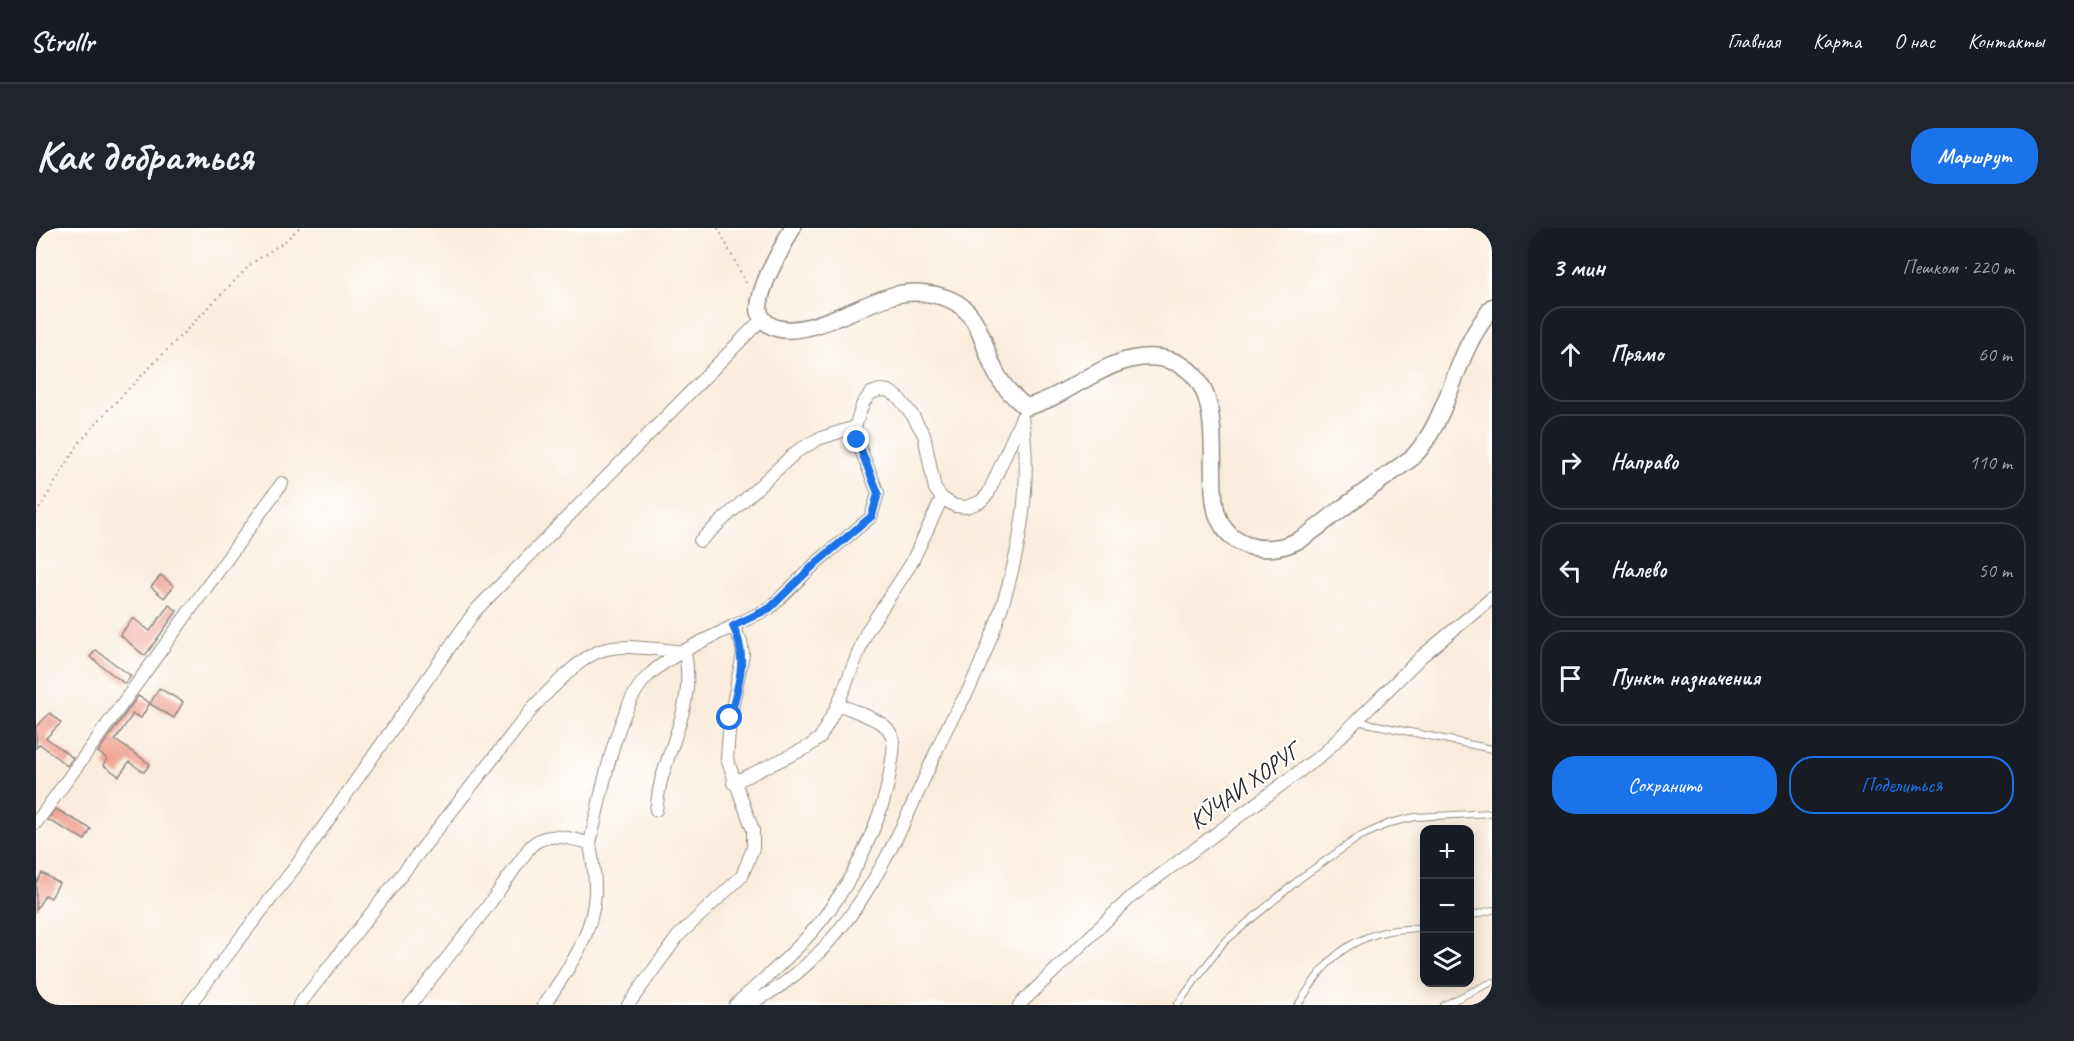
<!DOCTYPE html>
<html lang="ru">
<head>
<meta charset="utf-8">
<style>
  body { margin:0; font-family:Caveat,sans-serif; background:#20242c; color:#f1f3f6 }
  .controls { position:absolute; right:18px; bottom:18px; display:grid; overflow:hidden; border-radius:12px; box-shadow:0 3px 15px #0003 }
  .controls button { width:54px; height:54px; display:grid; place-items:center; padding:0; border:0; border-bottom:2px solid #363941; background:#171b24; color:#f1f3f6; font:30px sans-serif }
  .stop { position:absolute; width:18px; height:18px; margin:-14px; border:4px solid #1a73e8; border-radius:50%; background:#fff }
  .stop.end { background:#1a73e8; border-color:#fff; box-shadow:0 2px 6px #0008 }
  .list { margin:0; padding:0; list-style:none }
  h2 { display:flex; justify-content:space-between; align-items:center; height:78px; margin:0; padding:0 24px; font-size:26px }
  h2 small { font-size:20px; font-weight:400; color:#9ea1a6 }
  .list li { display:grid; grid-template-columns:39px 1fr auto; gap:18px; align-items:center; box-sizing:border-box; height:96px; margin:0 12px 12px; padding:0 12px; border:2px solid #363941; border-radius:24px }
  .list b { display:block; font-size:22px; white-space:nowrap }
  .list em { font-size:20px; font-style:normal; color:#9ea1a6 }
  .actions { display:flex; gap:12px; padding:18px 24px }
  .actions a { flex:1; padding:14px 0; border:2px solid #1a73e8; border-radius:24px; text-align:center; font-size:21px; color:#1a73e8 }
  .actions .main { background:#1a73e8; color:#fff }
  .icon { flex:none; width:33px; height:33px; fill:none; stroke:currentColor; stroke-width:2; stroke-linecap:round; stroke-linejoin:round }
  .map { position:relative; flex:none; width:1456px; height:777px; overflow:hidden; border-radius:24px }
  header { display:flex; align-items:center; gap:36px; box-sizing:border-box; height:84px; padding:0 30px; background:#171b24; border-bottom:2px solid #363941 }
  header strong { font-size:28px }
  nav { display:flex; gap:33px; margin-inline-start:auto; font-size:21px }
  .intro { display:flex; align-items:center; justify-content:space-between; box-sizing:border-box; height:144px; padding:0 36px }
  h1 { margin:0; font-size:42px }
  .button { padding:15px 27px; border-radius:24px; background:#1a73e8; color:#fff; font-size:21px; font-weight:700 }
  main { display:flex; gap:36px; padding:0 36px }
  aside { flex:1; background:#171b24; border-radius:24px; box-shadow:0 3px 15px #0003 }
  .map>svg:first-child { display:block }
  .building { fill:#f0a696 }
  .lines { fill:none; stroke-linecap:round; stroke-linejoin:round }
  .lane-casing { stroke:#928c84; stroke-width:8 }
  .street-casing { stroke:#928c84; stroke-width:14 }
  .secondary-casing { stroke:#928c84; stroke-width:19 }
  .path { stroke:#928c84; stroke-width:2; stroke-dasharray:1.5 4.5; stroke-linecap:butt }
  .lane { stroke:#fff; stroke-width:6 }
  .street { stroke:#fff; stroke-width:12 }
  .secondary { stroke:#fff; stroke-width:16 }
  .route { stroke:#1a73e8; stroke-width:8 }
  .labels { text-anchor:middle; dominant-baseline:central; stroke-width:4.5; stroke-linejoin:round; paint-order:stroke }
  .street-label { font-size:24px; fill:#2b2b2b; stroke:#fff }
</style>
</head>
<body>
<header>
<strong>Strollr</strong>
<nav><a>Главная</a><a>Карта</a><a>О нас</a><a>Контакты</a></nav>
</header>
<div class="intro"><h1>Как добраться</h1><a class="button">Маршрут</a></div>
<main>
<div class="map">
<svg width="1456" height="777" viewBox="0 0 1456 777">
  <rect width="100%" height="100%" fill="#fff"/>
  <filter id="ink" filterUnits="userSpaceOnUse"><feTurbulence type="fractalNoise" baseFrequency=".0167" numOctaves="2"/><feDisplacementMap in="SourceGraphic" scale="12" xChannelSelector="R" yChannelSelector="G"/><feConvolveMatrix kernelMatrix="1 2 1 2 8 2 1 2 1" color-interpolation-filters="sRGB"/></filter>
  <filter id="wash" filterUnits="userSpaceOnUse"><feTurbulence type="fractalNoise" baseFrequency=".008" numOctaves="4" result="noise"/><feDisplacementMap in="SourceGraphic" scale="24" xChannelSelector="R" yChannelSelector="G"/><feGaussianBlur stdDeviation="1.35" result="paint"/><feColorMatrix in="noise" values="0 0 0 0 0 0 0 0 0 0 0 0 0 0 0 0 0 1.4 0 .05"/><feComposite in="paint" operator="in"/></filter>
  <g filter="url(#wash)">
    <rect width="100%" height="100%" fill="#f9ecdc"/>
    <g id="blocks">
      <path class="building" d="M 125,347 L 138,358 L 128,370 L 115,359 Z
        M 133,377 L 141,383 L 109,428 L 84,407 L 97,390 L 114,403 Z
        M 60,422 L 95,448 L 89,456 L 54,429 Z
        M 123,460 L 147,474 L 138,490 L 114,476 Z
        M 102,468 L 114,475 L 105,490 L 97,486 L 79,512 L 114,536 L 108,544 L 93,534 L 83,548 L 67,537 L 71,531 L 62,524 Z
        M 14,485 L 25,495 L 10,510 L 37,530 L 31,538 L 4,516 L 0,520 L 0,499 Z
        M 20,581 L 55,601 L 49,612 L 12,592 Z
        M 6,645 L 23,655 L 15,670 L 9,667 L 0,682 L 0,655 Z"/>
    </g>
  </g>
  <g filter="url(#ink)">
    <use href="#blocks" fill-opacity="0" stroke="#928c84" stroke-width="1.5"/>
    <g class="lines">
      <defs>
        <path id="lane" d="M 1321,493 L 1456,521
          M 1434,688 L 1456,682
          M 1141,777 L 1187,715 L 1266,649 L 1323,609 L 1354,595 L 1379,589 L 1456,585
          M 1262,777 C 1287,738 1303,714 1352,703 C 1364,701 1376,701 1388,699
          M 1408,777 L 1456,754"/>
        <path id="street" d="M 664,313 L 760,224 L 782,211 L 819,199
          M 697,398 L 734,380 L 780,335 L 835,289 L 842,265 L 821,212 L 819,199 L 827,175 L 835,165 L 844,162 L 853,163 L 862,169 L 877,188 L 888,207 L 899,261 L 906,270 L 919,278 L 930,279 L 944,274 L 952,266 L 986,189
          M 697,555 L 772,519 L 784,510 L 802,476 L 831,403 L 875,336 L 906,270
          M 0,595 L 246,255
          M 554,615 C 564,572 580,481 610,450 C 632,427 669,413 697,398 L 705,414 L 707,426 L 694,490 L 691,531 L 717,602 L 717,620 L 706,648 L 642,708 L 592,777
          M 153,777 L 260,638 L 439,383 L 726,91
          M 263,777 L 500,476 C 562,414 560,414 649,424 C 658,472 640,502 627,546 C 623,557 622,570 620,582
          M 374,777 L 449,682 L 494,619 C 510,601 533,611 554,615 C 556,631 560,649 559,665 C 557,708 531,743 508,777
          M 699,777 C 761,722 801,688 834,609 C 843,588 851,566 854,544 C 856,530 862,512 851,500 C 843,491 815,482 802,476
          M 711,777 C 816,728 863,607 907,508 C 915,490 927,474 935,457 C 973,375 1000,279 986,189
          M 983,777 L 1095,669 L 1288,525 L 1386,428 L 1456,370"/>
        <path id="secondary" d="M 756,0 C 745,24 725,52 723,80 C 723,86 726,91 731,95 C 760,119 829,72 863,66 C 879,63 898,65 913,71 C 945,84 946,118 960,145 C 968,160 977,169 990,179 C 1036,168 1073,123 1124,130 C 1194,141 1171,229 1179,277 C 1186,319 1228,330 1263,312 C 1276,305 1288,294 1300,285 C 1325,266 1351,248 1377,229 C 1408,195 1414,153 1434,114 C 1440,101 1449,90 1456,79"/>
      </defs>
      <use href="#lane" class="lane-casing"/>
      <use href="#street" class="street-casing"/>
      <use href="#secondary" class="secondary-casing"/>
      <path class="path" d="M 682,0 L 712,59
        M 0,286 L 43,215 L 72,182 L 216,35 L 248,14 L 263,0"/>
      <use href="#lane" class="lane"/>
      <use href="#street" class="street"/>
      <use href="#secondary" class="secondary"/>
    </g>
  </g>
  <g class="lines" filter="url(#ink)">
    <path class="route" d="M 694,490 C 702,457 713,430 697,398 L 734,380 L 780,335 L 836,288 L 842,265 L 821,212"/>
  </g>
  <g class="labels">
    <g class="street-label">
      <text transform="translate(1208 558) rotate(-36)">КӮЧАИ ХОРУГ</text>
    </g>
  </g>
</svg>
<div class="controls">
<button>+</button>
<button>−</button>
<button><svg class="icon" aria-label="layers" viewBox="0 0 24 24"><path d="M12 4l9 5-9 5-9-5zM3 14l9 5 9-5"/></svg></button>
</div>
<div class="stop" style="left:694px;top:490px"></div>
<div class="stop end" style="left:821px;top:212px"></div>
</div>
<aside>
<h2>3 мин<small>Пешком · 220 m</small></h2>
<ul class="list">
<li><svg class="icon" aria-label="ahead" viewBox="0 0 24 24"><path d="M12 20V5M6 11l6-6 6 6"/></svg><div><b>Прямо</b></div><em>60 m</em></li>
<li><svg class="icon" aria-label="right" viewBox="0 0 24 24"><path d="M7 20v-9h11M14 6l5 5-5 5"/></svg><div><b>Направо</b></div><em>110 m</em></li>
<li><svg class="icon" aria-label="left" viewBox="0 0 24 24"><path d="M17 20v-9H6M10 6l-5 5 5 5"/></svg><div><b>Налево</b></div><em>50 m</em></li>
<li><svg class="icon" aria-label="arrive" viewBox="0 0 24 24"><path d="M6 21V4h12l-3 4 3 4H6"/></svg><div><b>Пункт назначения</b></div></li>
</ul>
<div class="actions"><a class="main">Сохранить</a><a>Поделиться</a></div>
</aside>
</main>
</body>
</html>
